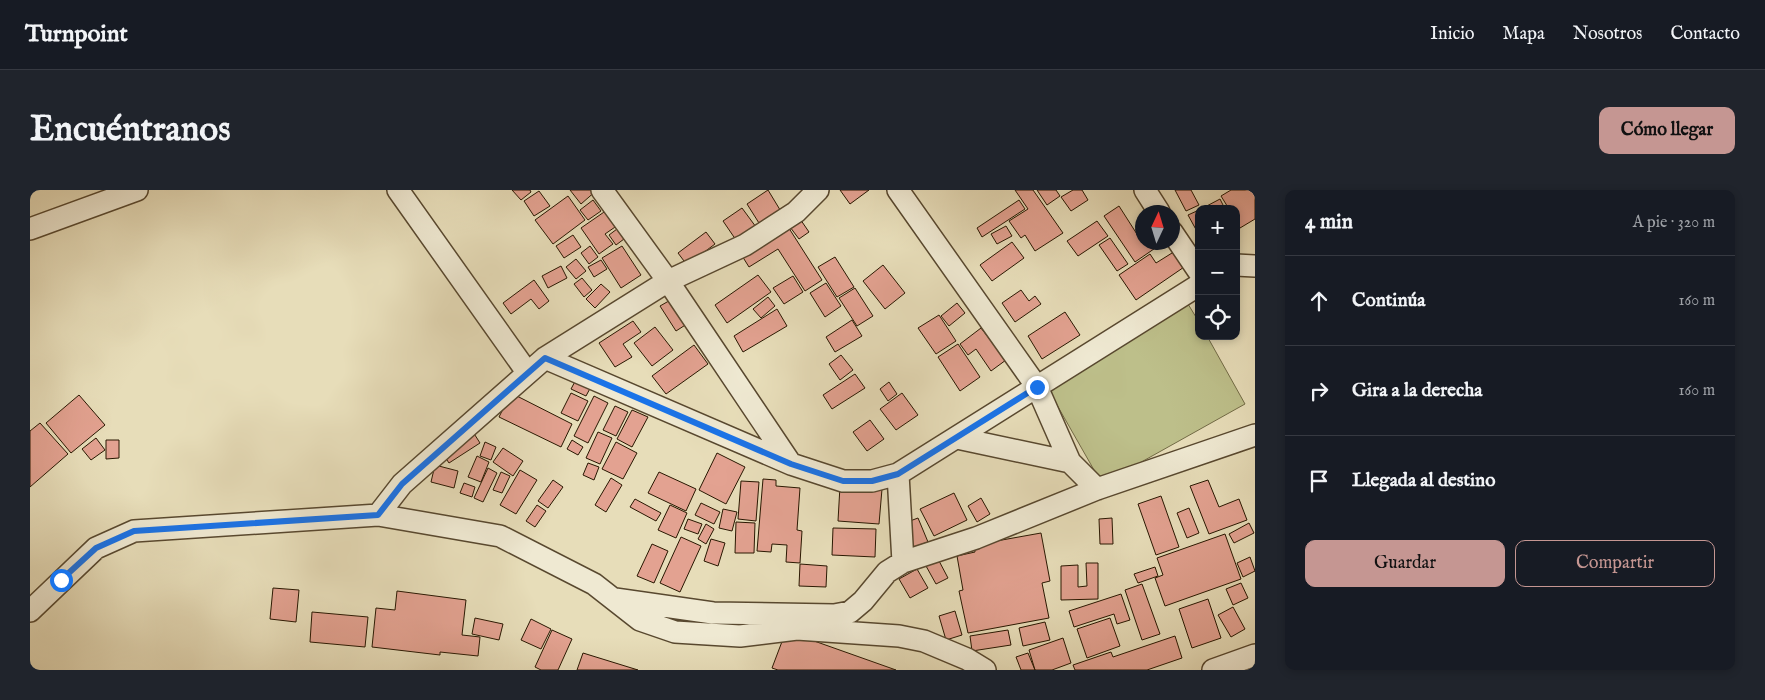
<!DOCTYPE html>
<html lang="es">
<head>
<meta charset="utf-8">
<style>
  body { margin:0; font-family:"IM FELL English",serif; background:#20242c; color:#f1f3f6 }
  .controls { position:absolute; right:15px; top:15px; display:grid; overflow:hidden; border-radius:10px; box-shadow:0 2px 8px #0003 }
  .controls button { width:45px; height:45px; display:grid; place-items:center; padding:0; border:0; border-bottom:1px solid #363941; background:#171b24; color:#f1f3f6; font:25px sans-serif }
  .compass { position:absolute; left:1105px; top:15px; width:45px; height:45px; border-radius:50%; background:#171b24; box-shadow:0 2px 8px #0003; rotate:4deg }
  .stop { position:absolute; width:15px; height:15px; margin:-11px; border:4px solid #1a73e8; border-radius:50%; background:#fff }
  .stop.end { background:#1a73e8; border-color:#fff; box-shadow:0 1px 5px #0008 }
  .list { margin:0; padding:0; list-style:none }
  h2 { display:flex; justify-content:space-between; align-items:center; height:65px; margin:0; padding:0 20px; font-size:21px }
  h2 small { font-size:16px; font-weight:400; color:#9ea1a6 }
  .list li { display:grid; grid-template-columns:32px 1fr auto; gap:15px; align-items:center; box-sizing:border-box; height:90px; padding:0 20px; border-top:1px solid #363941 }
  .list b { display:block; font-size:19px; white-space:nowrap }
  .list em { font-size:16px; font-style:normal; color:#9ea1a6 }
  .actions { display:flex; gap:10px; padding:15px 20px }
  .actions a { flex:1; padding:11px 0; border:1px solid #c59692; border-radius:10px; text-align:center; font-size:18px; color:#c59692 }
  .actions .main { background:#c59692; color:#111 }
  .icon { flex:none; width:28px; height:28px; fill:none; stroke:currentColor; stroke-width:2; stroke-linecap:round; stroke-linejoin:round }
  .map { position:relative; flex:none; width:1225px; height:480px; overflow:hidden; border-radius:10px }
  header { display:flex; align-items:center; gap:30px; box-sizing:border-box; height:70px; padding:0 25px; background:#171b24; border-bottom:1px solid #363941 }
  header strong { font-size:24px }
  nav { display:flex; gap:28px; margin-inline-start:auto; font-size:18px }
  .intro { display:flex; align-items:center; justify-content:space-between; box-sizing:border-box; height:120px; padding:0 30px }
  h1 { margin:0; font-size:35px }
  .button { padding:12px 22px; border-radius:10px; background:#c59692; color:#111; font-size:18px; font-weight:700 }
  main { display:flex; gap:30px; padding:0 30px }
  aside { flex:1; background:#171b24; border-radius:10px; box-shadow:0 2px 8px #0003 }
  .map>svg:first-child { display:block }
  .green { fill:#bdbf8a; stroke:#726b46 }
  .building { fill:#e3a291; stroke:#281701 }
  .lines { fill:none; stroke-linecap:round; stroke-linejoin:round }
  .street-casing { stroke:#58482f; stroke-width:24 }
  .street { stroke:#efe9d2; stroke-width:21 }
  .route { stroke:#1a73e8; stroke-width:6 }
</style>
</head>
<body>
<header>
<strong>Turnpoint</strong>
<nav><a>Inicio</a><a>Mapa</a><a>Nosotros</a><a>Contacto</a></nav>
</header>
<div class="intro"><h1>Encuéntranos</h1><a class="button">Cómo llegar</a></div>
<main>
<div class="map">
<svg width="1225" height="480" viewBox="0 0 1225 480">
  <rect width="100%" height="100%" fill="#e7ddb9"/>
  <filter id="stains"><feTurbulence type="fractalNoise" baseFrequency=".004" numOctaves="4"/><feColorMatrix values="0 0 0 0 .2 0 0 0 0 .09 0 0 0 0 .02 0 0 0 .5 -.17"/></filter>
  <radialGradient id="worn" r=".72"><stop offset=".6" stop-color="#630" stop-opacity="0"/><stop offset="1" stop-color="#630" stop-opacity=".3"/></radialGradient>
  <path class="green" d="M 1158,114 L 1169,132 L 1169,146 L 1177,146 L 1215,214 L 1072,294 L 1015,194 Z"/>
  <path class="building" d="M 482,0 L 500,0 L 501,2 L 491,10 Z
    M 540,0 L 567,0 L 551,14 Z
    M 738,0 L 755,28 L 734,41 L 717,14 Z
    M 810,0 L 839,0 L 820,14 Z
    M 985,0 L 1003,0 L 1033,43 L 1005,61 L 995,45 L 991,48 L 979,31 L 998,19 Z
    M 1007,0 L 1026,0 L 1030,6 L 1017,15 Z
    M 1043,0 L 1052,0 L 1058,10 L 1041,21 L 1031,7 Z
    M 1145,0 L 1161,0 L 1169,15 L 1156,21 Z
    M 1201,0 L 1225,0 L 1225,29 L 1210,38 L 1206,31 L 1206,19 L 1199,19 L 1191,6 Z
    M 509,1 L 520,16 L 504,26 L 494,11 Z
    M 538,6 L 555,30 L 523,54 L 505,30 Z
    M 1190,9 L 1195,19 L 1171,19 Z
    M 563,10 L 571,21 L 558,30 L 550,20 Z
    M 989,10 L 995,19 L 952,47 L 947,38 Z
    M 1089,16 L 1112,52 L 1134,52 L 1105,72 L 1074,26 Z
    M 712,18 L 726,37 L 706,50 L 693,31 Z
    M 577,20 L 588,35 L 575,44 L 583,54 L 569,64 L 551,38 Z
    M 1169,20 L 1169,45 L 1158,25 Z
    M 768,26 L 779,42 L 769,49 L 757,33 Z
    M 1067,31 L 1078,46 L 1048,66 L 1037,51 Z
    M 755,32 L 792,90 L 775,101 L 748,59 L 719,77 L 709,61 Z
    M 591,36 L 598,46 L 586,55 L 579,45 Z
    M 976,36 L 982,46 L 967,54 L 961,44 Z
    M 676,42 L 685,54 L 657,75 L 648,63 Z
    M 543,45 L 551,57 L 534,68 L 526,56 Z
    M 1080,48 L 1098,74 L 1087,81 L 1069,55 Z
    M 982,52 L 994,68 L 962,91 L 950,75 Z
    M 560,56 L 568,67 L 559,74 L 551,63 Z
    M 592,56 L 611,85 L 591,98 L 572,68 Z
    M 1150,58 L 1160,73 L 1106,110 L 1089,85 L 1120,64 L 1126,73 Z
    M 805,67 L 824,97 L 807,107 L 788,77 Z
    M 546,69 L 556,81 L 546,89 L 536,77 Z
    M 571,70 L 577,79 L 564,87 L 558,77 Z
    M 853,75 L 875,103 L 855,119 L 833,91 Z
    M 531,76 L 537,88 L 518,98 L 512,86 Z
    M 728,85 L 741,102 L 697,133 L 685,115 Z
    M 763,86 L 773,102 L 754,114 L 743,98 Z
    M 552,88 L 562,100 L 554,107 L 544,94 Z
    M 504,90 L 519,111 L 509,119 L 501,109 L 481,124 L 473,113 Z
    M 796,93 L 811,116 L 795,127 L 780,103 Z
    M 571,94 L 580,102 L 565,118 L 556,109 Z
    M 825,98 L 843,126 L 827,136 L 809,108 Z
    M 991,100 L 999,111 L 1005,106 L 1011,114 L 985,132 L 972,113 Z
    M 738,107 L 745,116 L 731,128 L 723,119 Z
    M 644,108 L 660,132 L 646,141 L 630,116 Z
    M 927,113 L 935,123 L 919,136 L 911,126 Z
    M 747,119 L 757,136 L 713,162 L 704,146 Z
    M 1035,122 L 1050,145 L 1012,169 L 998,146 Z
    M 909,125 L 926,151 L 906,164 L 888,138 Z
    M 822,130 L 832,146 L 805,162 L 796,147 Z
    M 603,131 L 611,142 L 593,154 L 602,167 L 585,177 L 569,153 Z
    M 625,137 L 643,160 L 622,176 L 604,153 Z
    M 951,138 L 976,170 L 961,181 L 946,159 L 938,165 L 930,154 Z
    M 928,154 L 950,187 L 930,201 L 908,167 Z
    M 664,155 L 678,174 L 636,204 L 622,186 Z
    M 811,165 L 823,180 L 810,190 L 799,174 Z
    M 549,184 L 564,191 L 556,206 L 541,199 Z
    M 825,184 L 835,198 L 802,219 L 793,205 Z
    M 859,192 L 867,204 L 858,211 L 850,199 Z
    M 481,203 L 542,234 L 531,257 L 469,227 Z
    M 541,203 L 558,211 L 548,231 L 531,223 Z
    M 872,203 L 888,225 L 866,240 L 850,219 Z
    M 49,205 L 75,235 L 41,263 L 16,233 Z
    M 564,206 L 578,213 L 558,253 L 544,246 Z
    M 585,216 L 598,222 L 586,246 L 573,240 Z
    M 602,220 L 618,227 L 602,257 L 587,249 Z
    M 840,230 L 854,249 L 837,261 L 823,242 Z
    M 10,233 L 38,264 L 0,297 L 0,241 Z
    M 443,242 L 450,253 L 419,273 L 411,261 Z
    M 568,242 L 582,248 L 570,274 L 556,268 Z
    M 66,248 L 75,260 L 61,270 L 52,259 Z
    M 76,250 L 89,250 L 89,268 L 76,269 Z
    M 542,250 L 553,257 L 548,265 L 537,259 Z
    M 455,252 L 466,257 L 461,270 L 450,266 Z
    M 586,252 L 607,263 L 593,289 L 572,279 Z
    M 473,258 L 493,271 L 483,286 L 463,272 Z
    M 687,263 L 715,277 L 696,314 L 669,300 Z
    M 447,266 L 459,272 L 451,292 L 438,287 Z
    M 558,273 L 569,277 L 564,290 L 553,285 Z
    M 405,275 L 428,281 L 424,298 L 401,292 Z
    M 458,278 L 467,283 L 453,312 L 444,308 Z
    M 490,280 L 507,290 L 486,324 L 470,315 Z
    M 471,282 L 480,286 L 472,303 L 463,300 Z
    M 629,282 L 666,299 L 656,321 L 618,303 Z
    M 581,288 L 592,295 L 576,322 L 565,315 Z
    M 733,289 L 746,290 L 746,296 L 770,298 L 767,340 L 772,341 L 770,373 L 756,372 L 757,355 L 742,354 L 741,362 L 727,361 Z
    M 523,290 L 533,297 L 518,318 L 508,311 Z
    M 1178,290 L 1189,317 L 1209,309 L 1217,330 L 1179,344 L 1160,296 Z
    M 711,291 L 729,292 L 726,331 L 708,329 Z
    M 434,293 L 445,297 L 442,307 L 430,303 Z
    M 810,296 L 852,299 L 849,334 L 808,331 Z
    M 924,303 L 937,330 L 904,346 L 890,319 Z
    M 1131,306 L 1149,357 L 1126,365 L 1108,314 Z
    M 951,308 L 960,324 L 947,332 L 938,316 Z
    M 605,309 L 631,323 L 626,331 L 600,317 Z
    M 671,313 L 690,322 L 684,334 L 665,325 Z
    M 507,315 L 516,321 L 505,337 L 496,331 Z
    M 640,315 L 657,323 L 646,348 L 628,340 Z
    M 1159,318 L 1169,343 L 1157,348 L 1147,323 Z
    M 693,319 L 707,322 L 702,341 L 689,338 Z
    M 888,328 L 898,352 L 882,358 L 872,334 Z
    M 1082,328 L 1083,354 L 1070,354 L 1069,329 Z
    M 658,329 L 672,334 L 668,344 L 654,339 Z
    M 706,332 L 725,333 L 724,363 L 705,363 Z
    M 1219,333 L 1224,343 L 1204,353 L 1199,344 Z
    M 676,334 L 684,339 L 676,354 L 668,349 Z
    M 803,338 L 846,339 L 845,367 L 802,365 Z
    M 1011,343 L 1020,391 L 1012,393 L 1019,428 L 938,443 L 929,401 L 933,400 L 927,366 L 945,362 L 944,355 Z
    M 1195,344 L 1211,389 L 1135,416 L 1125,388 L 1133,385 L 1127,368 Z
    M 651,347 L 671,356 L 650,402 L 630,393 Z
    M 681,349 L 695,353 L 688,376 L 674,371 Z
    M 622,354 L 638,361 L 624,393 L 607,386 Z
    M 1220,367 L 1225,381 L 1213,387 L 1207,373 Z
    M 908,369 L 918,388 L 906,394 L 896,376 Z
    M 1056,373 L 1068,373 L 1068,409 L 1031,410 L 1031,376 L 1048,375 L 1048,397 L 1057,396 Z
    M 770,374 L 797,376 L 796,397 L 769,396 Z
    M 1125,377 L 1128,386 L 1108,393 L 1104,384 Z
    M 887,379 L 898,398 L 880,408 L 869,389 Z
    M 1211,393 L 1218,408 L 1203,415 L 1196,399 Z
    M 1112,394 L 1130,444 L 1112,450 L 1095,400 Z
    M 243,398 L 269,400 L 266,432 L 240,429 Z
    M 367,401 L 436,410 L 432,445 L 450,447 L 448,466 L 410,462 L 410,465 L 342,457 L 346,418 L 365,420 Z
    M 1091,404 L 1100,430 L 1087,434 L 1084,424 L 1044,437 L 1039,421 Z
    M 1178,409 L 1191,448 L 1162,458 L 1149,419 Z
    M 1203,417 L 1215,439 L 1201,447 L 1188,425 Z
    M 925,421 L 932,445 L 916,450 L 909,426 Z
    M 282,422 L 338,427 L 335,457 L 280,452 Z
    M 445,428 L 473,434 L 469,450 L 442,444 Z
    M 1080,428 L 1090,456 L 1057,468 L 1047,439 Z
    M 501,429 L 521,439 L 511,459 L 491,450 Z
    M 1015,432 L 1020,450 L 993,456 L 989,438 Z
    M 522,440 L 542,449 L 528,480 L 511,480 L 505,477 Z
    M 978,440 L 981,455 L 942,461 L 940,446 Z
    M 756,441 L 866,480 L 748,480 L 742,478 Z
    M 1145,446 L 1152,468 L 1117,480 L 1045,480 L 1043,475 L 1081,462 L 1083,467 Z
    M 1033,448 L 1041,473 L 1022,480 L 1005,480 L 999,460 Z
    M 553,463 L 608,480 L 547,480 Z
    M 998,463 L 1005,480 L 991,480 L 986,467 Z"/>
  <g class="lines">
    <defs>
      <path id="street" d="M 368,0 L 497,182
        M 572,0 L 638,91 L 761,274 L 813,291 L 842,291 L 868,284 L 1169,95
        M 868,0 L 1007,197 L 1040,272
        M 1115,0 L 1129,22
        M 0,39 L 107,0
        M 1142,42 L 1169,82
        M 1206,75 L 1225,76
        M 515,168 L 761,274
        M 927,248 L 1040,272 L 1067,299
        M 868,284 L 873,372
        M 348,325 L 372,294 L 515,168 L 638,91 L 715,55 L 766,22 L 788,0
        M 585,409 L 683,423 L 804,425 L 820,422 L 833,411 L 857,382 L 873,372 L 946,348 L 1067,299 L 1225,245
        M 0,421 L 66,358 L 104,341 L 348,325 L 470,346 L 564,394 L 610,430 L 645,442 L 710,446 L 767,439 L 869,446 L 894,451 L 937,469 L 955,480
        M 1183,480 L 1225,465"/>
    </defs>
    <use href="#street" class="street-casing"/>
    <use href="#street" class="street"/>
  </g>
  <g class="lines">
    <path class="route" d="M 31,390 L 66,358 L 104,341 L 348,325 L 372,294 L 515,168 L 761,274 L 813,291 L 842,291 L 868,284 L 1007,197"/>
  </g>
  <rect width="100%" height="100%" filter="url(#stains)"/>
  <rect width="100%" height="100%" fill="url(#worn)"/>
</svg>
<div class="controls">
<button>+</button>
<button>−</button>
<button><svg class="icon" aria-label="locate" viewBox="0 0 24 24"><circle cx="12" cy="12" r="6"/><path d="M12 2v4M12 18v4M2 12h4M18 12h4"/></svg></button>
</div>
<svg class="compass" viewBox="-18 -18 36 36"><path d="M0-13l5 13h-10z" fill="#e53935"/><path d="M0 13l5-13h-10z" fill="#9ea1a6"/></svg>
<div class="stop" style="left:31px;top:390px"></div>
<div class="stop end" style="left:1007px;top:197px"></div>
</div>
<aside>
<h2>4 min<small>A pie · 320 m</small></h2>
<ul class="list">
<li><svg class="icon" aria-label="ahead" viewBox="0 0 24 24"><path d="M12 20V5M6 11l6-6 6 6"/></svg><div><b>Continúa</b></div><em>160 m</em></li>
<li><svg class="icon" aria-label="right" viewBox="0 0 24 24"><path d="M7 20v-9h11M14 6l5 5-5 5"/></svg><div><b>Gira a la derecha</b></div><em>160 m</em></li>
<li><svg class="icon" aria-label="arrive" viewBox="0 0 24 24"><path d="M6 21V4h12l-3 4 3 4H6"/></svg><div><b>Llegada al destino</b></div></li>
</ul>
<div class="actions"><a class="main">Guardar</a><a>Compartir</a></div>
</aside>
</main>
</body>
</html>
